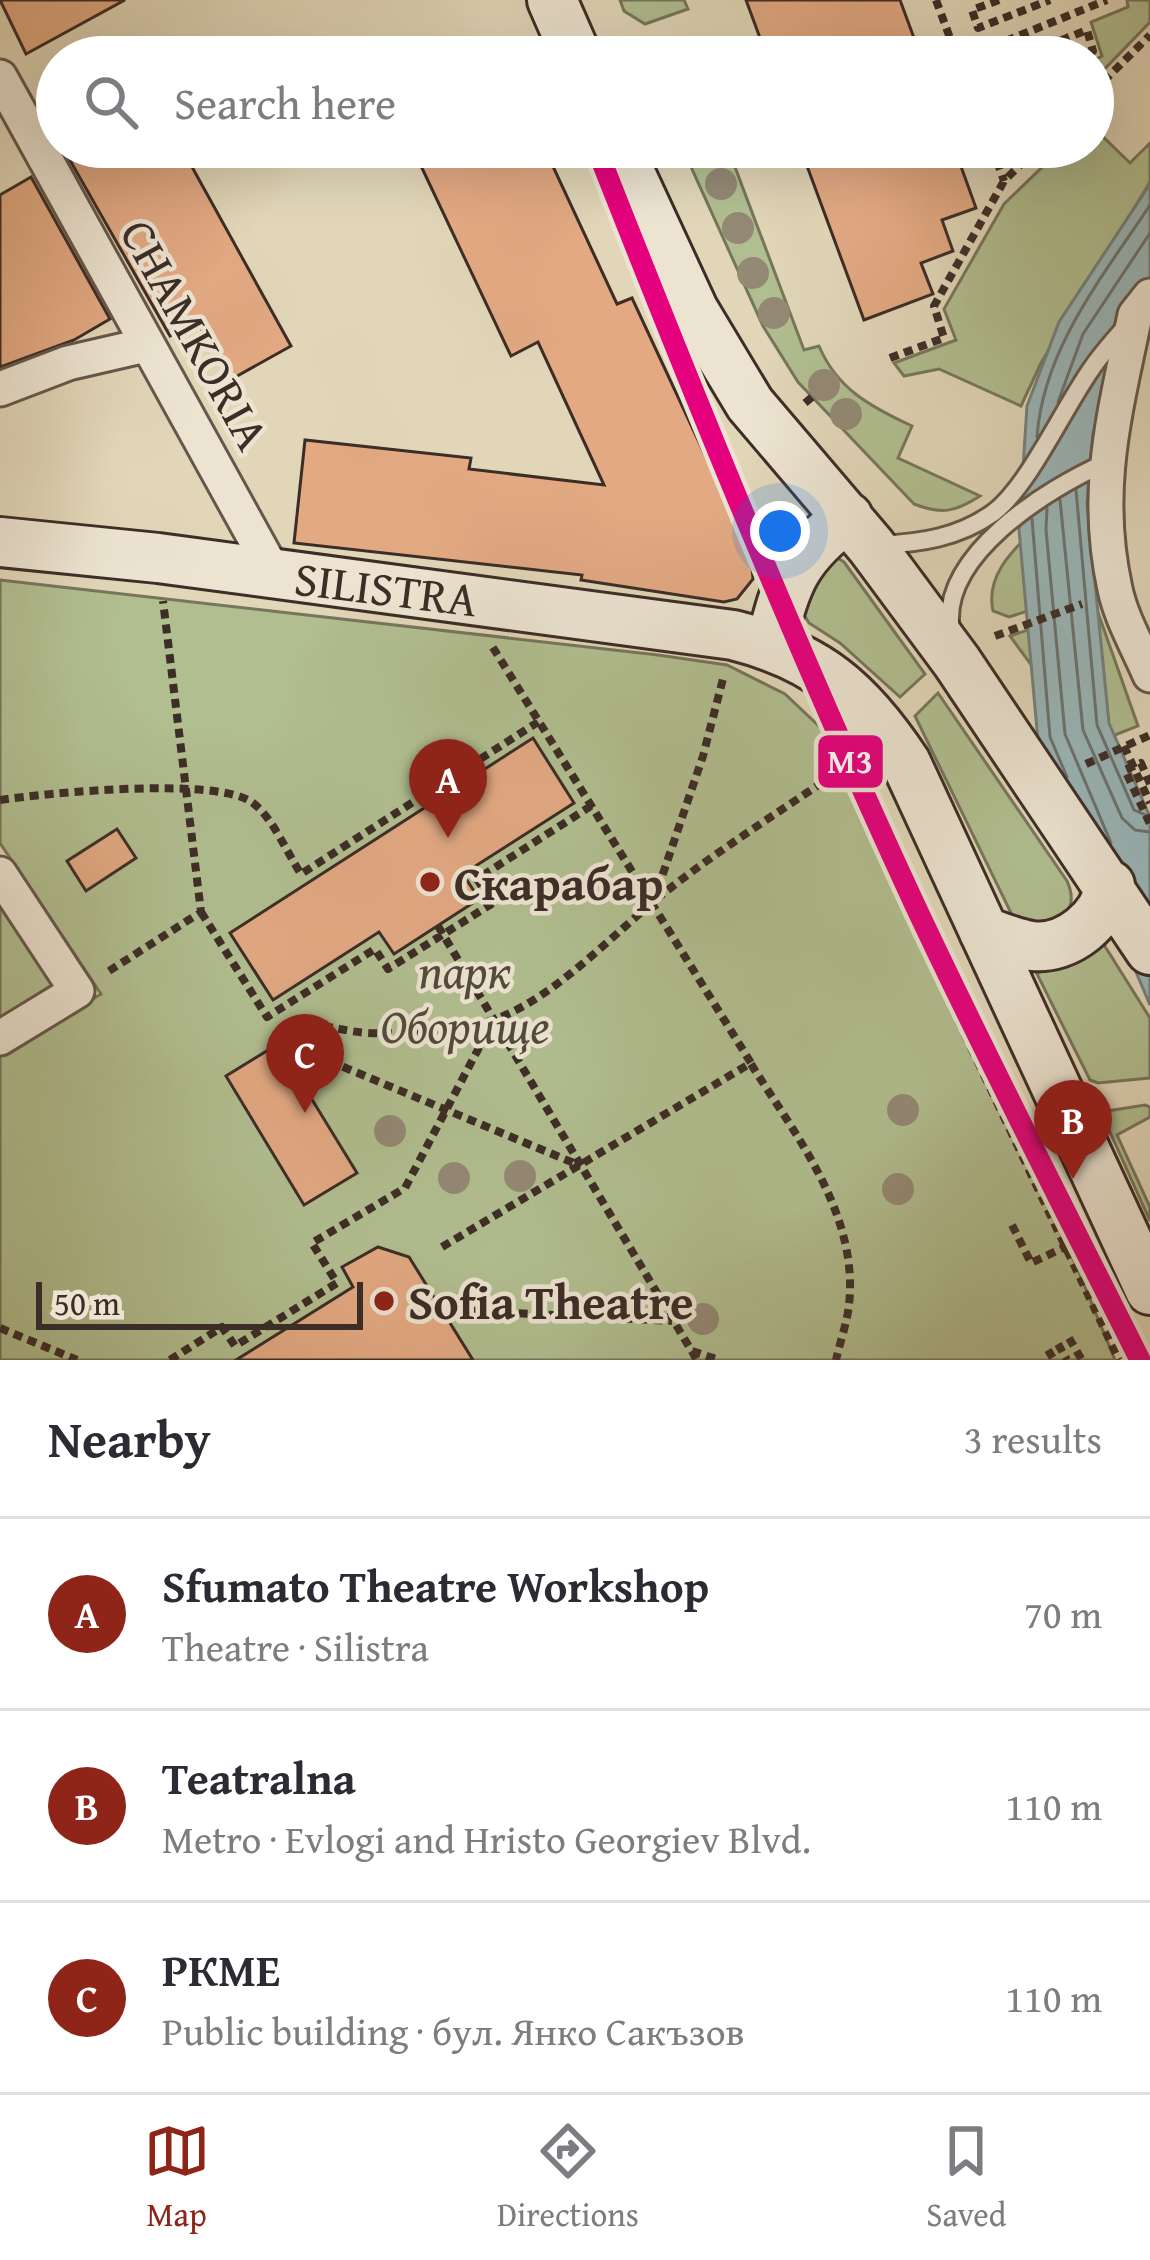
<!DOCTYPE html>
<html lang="en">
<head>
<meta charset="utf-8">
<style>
  body { margin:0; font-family:"Gentium Book Plus",serif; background:#f7f7f7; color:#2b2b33 }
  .scale { position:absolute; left:36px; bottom:30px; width:327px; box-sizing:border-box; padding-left:12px; border:6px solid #3c2d27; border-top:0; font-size:33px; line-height:42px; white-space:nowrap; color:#3c2d27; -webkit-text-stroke:9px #ece4d1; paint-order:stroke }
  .you { position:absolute; left:780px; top:531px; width:42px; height:42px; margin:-30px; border:9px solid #fff; border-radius:50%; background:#1a73e8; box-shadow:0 0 0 18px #1a73e833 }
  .badge { display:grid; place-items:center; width:78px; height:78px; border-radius:50%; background:#8f2418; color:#fff; font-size:39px; font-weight:700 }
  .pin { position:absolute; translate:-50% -99px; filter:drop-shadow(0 3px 6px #0008) }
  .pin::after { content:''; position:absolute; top:63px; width:42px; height:36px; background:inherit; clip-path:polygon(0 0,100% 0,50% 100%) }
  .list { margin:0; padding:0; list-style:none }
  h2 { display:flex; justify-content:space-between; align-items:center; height:156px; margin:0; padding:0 48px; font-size:51px }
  h2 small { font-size:39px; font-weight:400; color:#7c7c81 }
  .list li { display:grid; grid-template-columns:78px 1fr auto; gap:36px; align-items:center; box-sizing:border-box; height:192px; padding:0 48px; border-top:3px solid #e1e1e2 }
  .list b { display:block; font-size:45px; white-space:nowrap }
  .list p { margin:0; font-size:39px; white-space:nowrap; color:#7c7c81 }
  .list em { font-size:39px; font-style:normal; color:#7c7c81 }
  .icon { flex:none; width:66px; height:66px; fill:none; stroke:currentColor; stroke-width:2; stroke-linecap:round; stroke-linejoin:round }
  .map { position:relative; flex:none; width:1150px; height:1360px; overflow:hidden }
  .search { position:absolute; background:#fff; box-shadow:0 12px 48px #0002; left:36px; right:36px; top:36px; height:132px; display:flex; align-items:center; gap:30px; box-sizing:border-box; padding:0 42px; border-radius:66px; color:#7c7c81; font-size:45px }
  .sheet { height:732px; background:#fff }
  nav { display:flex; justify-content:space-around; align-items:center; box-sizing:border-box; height:168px; border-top:3px solid #e1e1e2; background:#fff; font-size:33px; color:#7c7c81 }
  nav a { display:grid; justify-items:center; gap:6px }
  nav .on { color:#8f2418 }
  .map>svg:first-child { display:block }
  .green { fill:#b1be90; stroke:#76765c; stroke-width:3 }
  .water { fill:#99b6b9; stroke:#747f7f; stroke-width:3 }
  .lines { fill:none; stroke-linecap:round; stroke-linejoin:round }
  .shore { stroke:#6a7270; stroke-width:3 }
  .building { fill:#e2a983; stroke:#3c2d27; stroke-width:3 }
  .lane-casing { stroke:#65574b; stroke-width:22 }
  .street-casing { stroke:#65574b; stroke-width:39 }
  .secondary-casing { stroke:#3c2d27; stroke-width:54 }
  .path { stroke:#3c2d27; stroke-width:8; stroke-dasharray:9 6; stroke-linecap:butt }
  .lane { stroke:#ece4d1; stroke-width:16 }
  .street { stroke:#ece4d1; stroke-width:33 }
  .secondary { stroke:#ece4d1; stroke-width:48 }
  .metro-1-casing { stroke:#ece4d1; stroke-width:30 }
  .metro-1 { stroke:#e5007d; stroke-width:21 }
  .tree { fill:#938974 }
  .poi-dot { fill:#8f2418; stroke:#ece4d1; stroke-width:4.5 }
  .labels { text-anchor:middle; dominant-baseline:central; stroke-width:9; stroke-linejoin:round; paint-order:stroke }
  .street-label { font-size:48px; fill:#3c2d27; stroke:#ece4d1 }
  .poi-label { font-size:48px; font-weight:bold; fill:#3c2d27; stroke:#ece4d1; text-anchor:start }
  .park-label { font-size:48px; font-style:italic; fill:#534a3c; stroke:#ece4d1 }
  .line-badge { stroke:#ece4d1; stroke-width:4.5 }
  .badge-label { font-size:33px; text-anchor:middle; font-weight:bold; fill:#fff }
</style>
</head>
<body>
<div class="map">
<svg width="1150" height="1360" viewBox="0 0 1150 1360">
  <rect width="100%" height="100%" fill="#e1d6b8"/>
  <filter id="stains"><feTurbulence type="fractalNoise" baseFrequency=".00167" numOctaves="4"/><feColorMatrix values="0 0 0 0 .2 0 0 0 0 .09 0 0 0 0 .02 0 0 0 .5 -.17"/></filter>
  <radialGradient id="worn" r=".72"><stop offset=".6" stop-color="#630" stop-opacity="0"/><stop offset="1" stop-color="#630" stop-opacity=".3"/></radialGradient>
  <path class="green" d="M 620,0 L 684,0 L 688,9 L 645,24 L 624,11 Z
    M 1127,0 L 1150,0 L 1150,22 L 1093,81 L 1093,61 L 1102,56 L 1091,22 L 1128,7 Z
    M 1093,127 L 1130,163 L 1150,143 L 1150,182 L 1041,363 L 1021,406 L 939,369 L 904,376 L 894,363 L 956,340 L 944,309 L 1004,204 L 1063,147 L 1093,147 Z
    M 682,147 L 745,147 L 750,161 L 735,167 L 804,350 L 819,346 C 837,389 871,407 912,426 L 898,458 L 980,496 C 955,512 942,515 914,504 L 798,382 L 763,326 Z
    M 1047,516 L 1090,591 L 1009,617 L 993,611 C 984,570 1022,543 1047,516 Z
    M 834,556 L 844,562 L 925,674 L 900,697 L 840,643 L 809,623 L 800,608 Z
    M 0,580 L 658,655 L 727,665 L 785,694 L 823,730 L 845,767 L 934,970 L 1076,1265 L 1115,1360 L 0,1360 L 0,1054 L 101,994 L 0,843 Z
    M 1096,607 L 1138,726 L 1090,745 L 1010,636 Z
    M 938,693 L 1067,881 C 1076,900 1070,913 1056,927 L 1019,925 L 1012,915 L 915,716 Z
    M 0,899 L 59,989 L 0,1024 Z
    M 1101,940 L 1150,1018 L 1150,1078 L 1098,1083 L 1090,1080 L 1037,974 Z
    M 1145,1105 L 1150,1107 L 1150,1117 L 1117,1135 L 1150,1207 L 1150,1221 L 1101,1112 Z"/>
  <path class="water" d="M 1150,184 L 1150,308 L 1113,368 L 1093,434 L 1087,503 L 1109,723 L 1150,817 L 1150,1005 L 1038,741 L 1019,530 L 1027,406 L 1059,322 Z"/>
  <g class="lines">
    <path class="shore" d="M 1058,402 L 1083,334 L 1150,233
      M 1037,437 C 1043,349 1103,276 1150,205
      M 1076,490 L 1097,725 L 1134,810 L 1150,817
      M 1060,500 L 1083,730 L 1122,818 L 1135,830 L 1150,832
      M 1047,508 L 1046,530 L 1065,734 L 1111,843
      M 1032,519 L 1050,737 L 1067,777"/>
  </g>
  <path class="building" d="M 0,0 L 125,0 L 26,54 Z
    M 746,0 L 900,0 L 921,57 L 767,57 Z
    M 82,147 L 181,147 L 291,346 L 230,380 L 197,321 L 170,336 L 67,155 Z
    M 412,147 L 544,147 L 617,304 L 632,298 L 751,554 L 753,579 L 737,599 L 724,602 L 581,580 L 582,575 L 294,543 L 305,440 L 471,458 L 469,469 L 604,485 L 538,342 L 511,356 Z
    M 800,147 L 954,147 L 976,208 L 942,220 L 953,251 L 921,263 L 933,294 L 864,320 Z
    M 31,177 L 110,319 L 74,340 L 0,367 L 0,195 Z
    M 533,738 L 574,803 L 463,874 L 479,899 L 394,954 L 379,932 L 273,1000 L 230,933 Z
    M 117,829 L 136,858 L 86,891 L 67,861 Z
    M 278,1044 L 357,1173 L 304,1205 L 226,1076 Z
    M 378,1247 L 409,1257 L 473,1360 L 236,1360 L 353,1287 L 342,1267 Z"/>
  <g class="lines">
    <defs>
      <path id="lane" d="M 879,545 C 920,543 958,538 993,513 C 1029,486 1064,407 1092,368 C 1102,353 1115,339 1127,325
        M 951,631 C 938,556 1047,489 1105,463"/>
      <path id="street" d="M 0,77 L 274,573
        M 1150,296 L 1135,315 C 1115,413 1093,489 1115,589 C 1121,618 1138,647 1150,675
        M 0,389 L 68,363 L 146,345
        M 0,874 L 77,991 L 0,1038"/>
      <path id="secondary" d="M 552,0 L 577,57
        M 618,147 L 694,311 L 750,404 L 871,546 L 957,662 L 1150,950
        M 0,542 L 158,558 L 733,635 C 817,656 859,692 906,763 L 1150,1290
        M 771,644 C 785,583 796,555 848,517
        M 984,932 C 999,936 1016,944 1032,946 C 1068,950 1105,919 1110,885"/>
    </defs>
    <use href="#lane" class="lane-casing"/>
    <use href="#street" class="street-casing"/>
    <use href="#secondary" class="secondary-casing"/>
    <path class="path" d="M 936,0 L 957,57
      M 999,0 L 972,10 L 978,28 L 1050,0
      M 989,57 L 986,49 L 1107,0
      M 1019,57 L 1087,30 L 1093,51 L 1078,57
      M 1093,92 L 1150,35
      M 992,147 L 1004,181
      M 890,358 L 944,338 L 934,306 L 1004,181 L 1038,147
      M 805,403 L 836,377
      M 995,636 L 1082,604
      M 1124,746 L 1150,803
      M 833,747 L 860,800 L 931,963 L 1119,1360
      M 1086,764 L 1150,735
      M 1150,784 L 1141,763 L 1125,770 L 1150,824
      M 0,800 C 47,793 218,776 253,803 C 273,818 287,853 301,874 L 538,722
      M 653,903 L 703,756 L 724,675
      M 201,912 L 267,1017 L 375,949 L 388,969 L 493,903 L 477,879 L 591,806
      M 438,926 L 697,1360
      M 109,971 L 201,912 L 163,601
      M 280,1035 C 321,1018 328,1030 368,1033 C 397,1035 469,1029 496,1019 C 557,996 614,933 664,893 C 721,848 784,809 845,767
      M 329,1061 L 581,1166
      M 751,1064 C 796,1136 859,1214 849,1305 C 847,1323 840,1342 836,1360
      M 1012,1225 L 1031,1263 L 1067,1246
      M 442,1247 L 751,1063 L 492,646
      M 445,1315 L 454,1310 L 672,1321
      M 0,1328 L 77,1360
      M 1069,1338 L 1082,1360
      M 1058,1344 L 1067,1360
      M 1048,1350 L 1054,1360
      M 692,1351 L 719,1360
      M 170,1360 L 222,1327 L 235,1346 L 337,1283 L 312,1243 L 405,1188 L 493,1021"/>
    <use href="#lane" class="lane"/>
    <use href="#street" class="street"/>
    <use href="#secondary" class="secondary"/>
    <defs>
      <path id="metro-1" d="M 596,147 C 696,401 799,655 914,903 C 986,1057 1064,1208 1140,1360"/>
    </defs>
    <use href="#metro-1" class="metro-1-casing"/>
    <use href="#metro-1" class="metro-1"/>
  </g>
  <g class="tree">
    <circle cx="721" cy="184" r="16"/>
    <circle cx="738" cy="228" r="16"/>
    <circle cx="753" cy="273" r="16"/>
    <circle cx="774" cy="313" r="16"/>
    <circle cx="824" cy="385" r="16"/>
    <circle cx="846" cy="414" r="16"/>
    <circle cx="903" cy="1110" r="16"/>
    <circle cx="390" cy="1131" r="16"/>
    <circle cx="520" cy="1176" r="16"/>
    <circle cx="454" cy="1178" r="16"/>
    <circle cx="898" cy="1189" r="16"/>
    <circle cx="703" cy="1319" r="16"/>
  </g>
  <g class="poi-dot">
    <circle cx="430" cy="882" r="12"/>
    <circle cx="384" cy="1301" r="12"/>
  </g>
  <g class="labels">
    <g class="street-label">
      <text transform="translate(196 334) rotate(61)">CHAMKORIA</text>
      <text transform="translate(386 588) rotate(7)">SILISTRA</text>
    </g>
    <g class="poi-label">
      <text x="454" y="882">Скарабар</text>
      <text x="408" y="1301">Sofia Theatre</text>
    </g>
    <g class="park-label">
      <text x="465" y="970">парк<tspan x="465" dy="55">Оборище</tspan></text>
    </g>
  </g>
  <rect class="line-badge" x="816" y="733" width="69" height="57" rx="12" fill="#e5007d"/>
  <g class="badge-label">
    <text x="850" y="773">M3</text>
  </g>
  <rect width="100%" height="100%" filter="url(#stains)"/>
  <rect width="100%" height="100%" fill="url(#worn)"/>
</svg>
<div class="scale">50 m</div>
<div class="you"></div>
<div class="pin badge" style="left:448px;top:838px">A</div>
<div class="pin badge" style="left:1073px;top:1179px">B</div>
<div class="pin badge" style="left:305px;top:1113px">C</div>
<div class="search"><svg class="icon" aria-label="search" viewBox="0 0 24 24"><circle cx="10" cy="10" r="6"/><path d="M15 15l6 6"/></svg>Search here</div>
</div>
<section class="sheet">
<h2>Nearby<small>3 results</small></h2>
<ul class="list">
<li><span class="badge">A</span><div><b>Sfumato Theatre Workshop</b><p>Theatre · Silistra</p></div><em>70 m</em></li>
<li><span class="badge">B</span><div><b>Teatralna</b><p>Metro · Evlogi and Hristo Georgiev Blvd.</p></div><em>110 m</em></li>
<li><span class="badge">C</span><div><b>РКМЕ</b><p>Public building · бул. Янко Сакъзов</p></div><em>110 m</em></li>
</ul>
</section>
<nav>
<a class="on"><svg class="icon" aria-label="map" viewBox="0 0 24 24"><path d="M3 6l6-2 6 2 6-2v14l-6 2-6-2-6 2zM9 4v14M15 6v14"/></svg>Map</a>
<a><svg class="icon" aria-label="directions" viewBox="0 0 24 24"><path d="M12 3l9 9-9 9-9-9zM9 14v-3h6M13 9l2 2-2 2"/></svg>Directions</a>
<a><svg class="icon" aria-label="saved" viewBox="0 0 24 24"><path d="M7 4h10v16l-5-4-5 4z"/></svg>Saved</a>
</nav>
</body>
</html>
